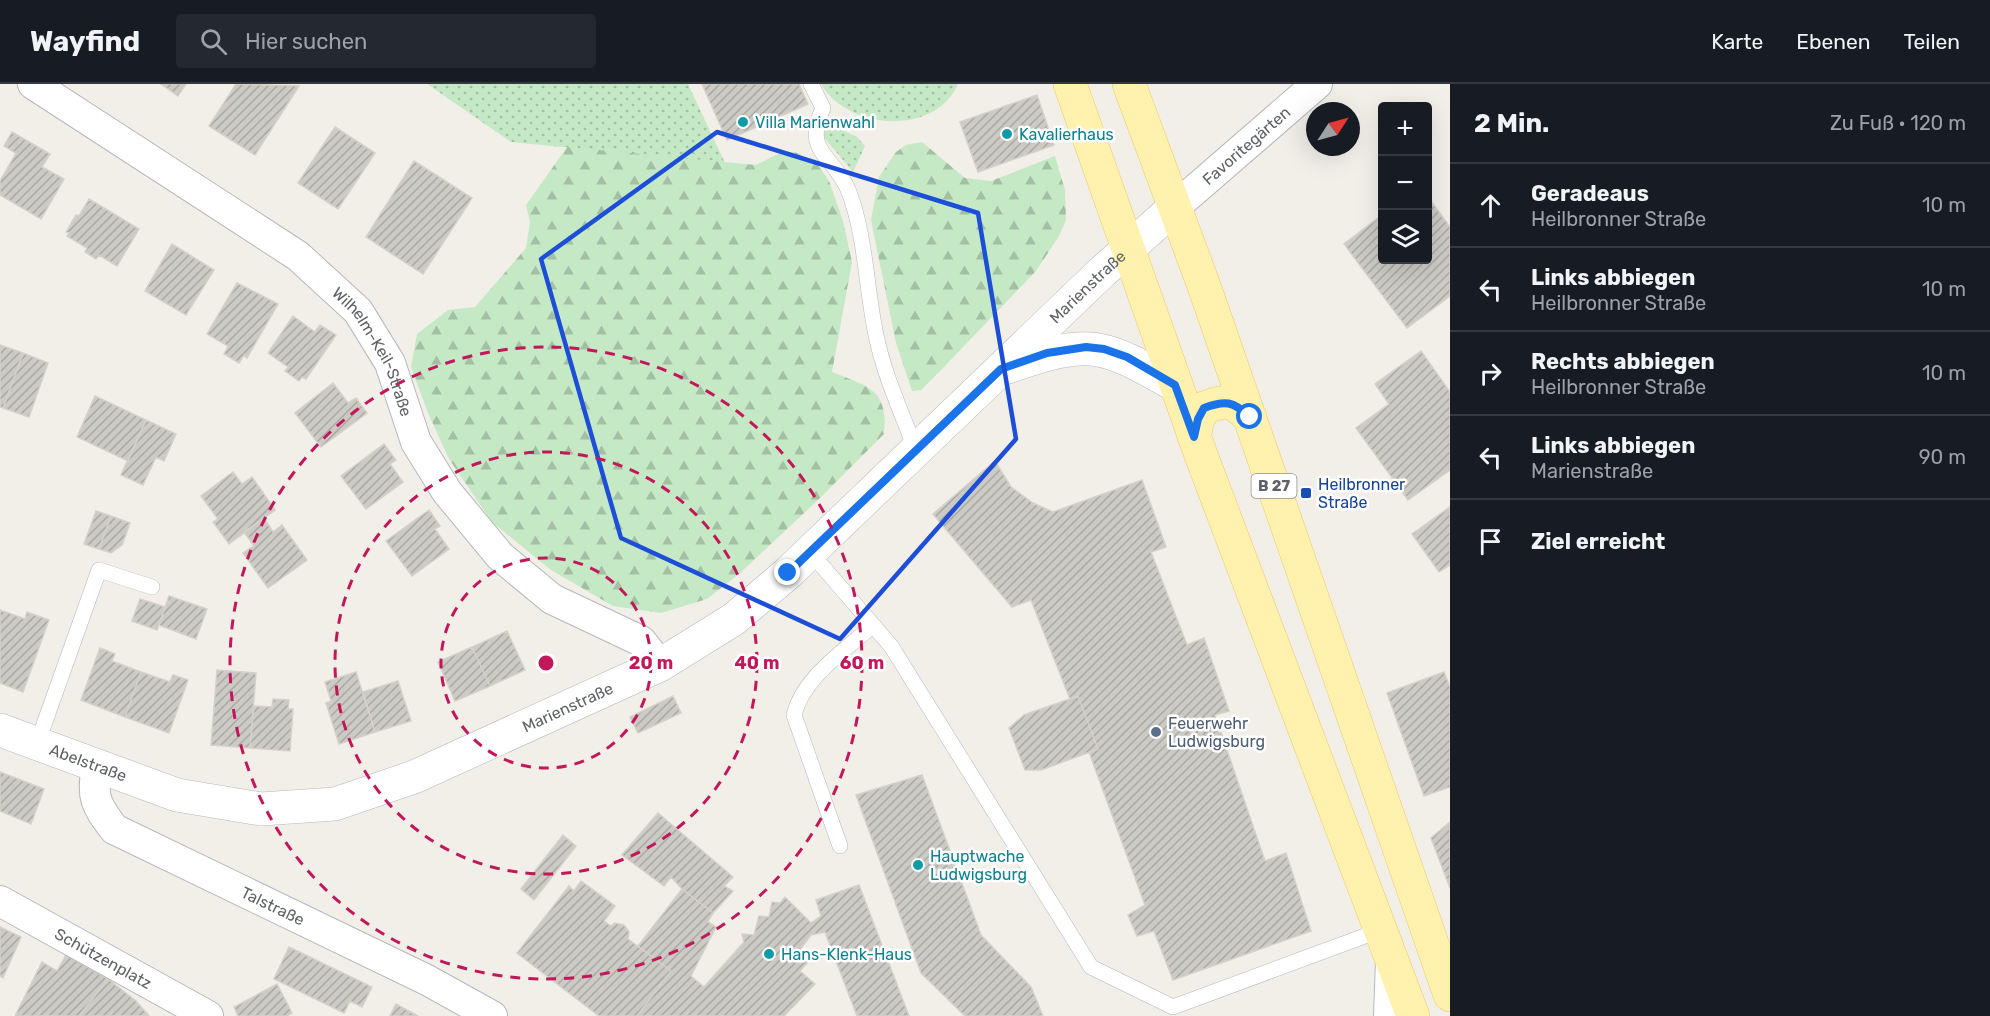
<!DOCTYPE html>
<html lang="de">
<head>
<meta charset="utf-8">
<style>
  body { margin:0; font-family:Rubik,sans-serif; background:#242831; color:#f1f3f6 }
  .controls { position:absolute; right:18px; top:18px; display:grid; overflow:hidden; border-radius:6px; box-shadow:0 6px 24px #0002 }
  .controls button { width:54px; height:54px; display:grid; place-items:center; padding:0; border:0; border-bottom:2px solid #363941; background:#171b24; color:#f1f3f6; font:30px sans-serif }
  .compass { position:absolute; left:1306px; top:18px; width:54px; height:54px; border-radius:50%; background:#171b24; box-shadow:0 6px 24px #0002; rotate:54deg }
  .stop { position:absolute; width:18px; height:18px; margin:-14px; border:4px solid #1a73e8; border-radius:50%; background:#fff }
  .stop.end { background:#1a73e8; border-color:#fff; box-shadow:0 2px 6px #0008 }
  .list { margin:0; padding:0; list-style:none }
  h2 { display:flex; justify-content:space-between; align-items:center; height:78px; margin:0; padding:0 24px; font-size:26px }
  h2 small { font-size:20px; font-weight:400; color:#9ea1a6 }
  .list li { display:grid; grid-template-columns:39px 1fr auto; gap:18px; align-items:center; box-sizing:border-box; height:84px; padding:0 24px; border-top:2px solid #363941 }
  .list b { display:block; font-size:22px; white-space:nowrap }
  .list p { margin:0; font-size:20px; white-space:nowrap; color:#9ea1a6 }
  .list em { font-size:20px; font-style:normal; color:#9ea1a6 }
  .icon { flex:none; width:33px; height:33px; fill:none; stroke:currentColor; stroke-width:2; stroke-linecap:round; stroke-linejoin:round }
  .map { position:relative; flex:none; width:1450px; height:932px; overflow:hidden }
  header { display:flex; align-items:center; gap:36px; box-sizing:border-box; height:84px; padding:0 30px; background:#171b24; border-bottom:2px solid #363941 }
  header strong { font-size:28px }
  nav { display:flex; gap:33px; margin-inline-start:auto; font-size:21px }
  .search { width:420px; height:54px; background:#242831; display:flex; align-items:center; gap:15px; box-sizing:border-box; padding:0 21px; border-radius:6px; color:#9ea1a6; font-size:22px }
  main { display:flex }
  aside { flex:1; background:#171b24 }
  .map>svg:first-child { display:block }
  .grass { fill:url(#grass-dots) }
  .forest { fill:url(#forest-firs) }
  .building { fill:url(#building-hatch); stroke:#d6d1c6; stroke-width:1.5 }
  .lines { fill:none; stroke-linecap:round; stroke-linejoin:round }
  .service-casing { stroke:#b5b8bc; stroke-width:16 }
  .minor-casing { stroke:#b5b8bc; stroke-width:32 }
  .tertiary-casing { stroke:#b5b8bc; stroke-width:34 }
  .primary-casing { stroke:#f2c960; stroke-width:34 }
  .service { stroke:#fff; stroke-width:15 }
  .minor { stroke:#fff; stroke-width:30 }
  .tertiary { stroke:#fff; stroke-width:33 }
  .primary { stroke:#fff2af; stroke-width:33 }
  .route { stroke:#1a73e8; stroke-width:8 }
  .marked { fill:none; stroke:#1d4ed8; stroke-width:4.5; stroke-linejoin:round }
  .ring { fill:none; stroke:#c2185b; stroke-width:3; stroke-dasharray:10 8 }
  .culture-dot { fill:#0f9aa8; stroke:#fff; stroke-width:2 }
  .transit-dot { fill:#1a4fb4; stroke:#fff; stroke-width:2 }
  .service-dot { fill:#5c6f8a; stroke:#fff; stroke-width:2 }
  .labels { text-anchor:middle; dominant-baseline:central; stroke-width:5; stroke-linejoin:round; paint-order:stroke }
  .shield { fill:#fff; stroke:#8f9295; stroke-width:1.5 }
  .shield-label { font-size:15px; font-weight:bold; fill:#5f6368 }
  .culture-label { font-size:16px; fill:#0d838f; stroke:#fff; text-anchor:start }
  .street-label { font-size:16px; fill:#5f6368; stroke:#fff }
  .transit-label { font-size:16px; fill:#164399; stroke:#fff; text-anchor:start }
  .service-label { font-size:16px; fill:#4e5e75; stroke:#fff; text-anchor:start }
  .centre { fill:#c2185b; stroke:#fff; stroke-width:3 }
  .ring-label { font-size:18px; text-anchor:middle; font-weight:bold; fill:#c2185b; stroke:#fff; stroke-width:5; stroke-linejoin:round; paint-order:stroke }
</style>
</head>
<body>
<header>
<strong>Wayfind</strong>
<div class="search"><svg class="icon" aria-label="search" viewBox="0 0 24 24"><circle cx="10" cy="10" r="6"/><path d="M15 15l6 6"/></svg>Hier suchen</div>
<nav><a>Karte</a><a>Ebenen</a><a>Teilen</a></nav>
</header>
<main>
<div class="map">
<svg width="1450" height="932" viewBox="0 0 1450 932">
  <defs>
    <pattern id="grass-dots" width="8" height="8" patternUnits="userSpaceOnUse" patternTransform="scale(1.5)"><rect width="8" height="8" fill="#c5e8c5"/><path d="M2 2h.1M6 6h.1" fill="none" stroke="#a3c0a4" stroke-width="1.8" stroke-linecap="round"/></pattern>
    <pattern id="forest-firs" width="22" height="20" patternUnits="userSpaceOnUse" patternTransform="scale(1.5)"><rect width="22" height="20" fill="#c5e8c5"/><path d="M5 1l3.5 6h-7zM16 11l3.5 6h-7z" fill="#a3c0a4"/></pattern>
    <pattern id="building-hatch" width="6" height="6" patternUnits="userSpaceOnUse" patternTransform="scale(1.5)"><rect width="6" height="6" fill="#cccac5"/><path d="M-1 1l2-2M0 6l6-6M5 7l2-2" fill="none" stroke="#a9a8a4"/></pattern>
  </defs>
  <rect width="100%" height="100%" fill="#f1efe8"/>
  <path class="grass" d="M 427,0 L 688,0 L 725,79 L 511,58 Z
    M 821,0 L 958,0 C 936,52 848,47 821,0 Z
    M 834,42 L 857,53 L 865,62 L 853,88 L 823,52 L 825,45 Z"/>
  <path class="forest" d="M 922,58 L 965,94 L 991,97 L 1055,72 L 1065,106 L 1066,136 L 1059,152 L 1036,187 L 941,286 L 921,306 L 912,307 L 896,259 L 871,136 L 879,93 L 896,68 L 906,61 Z
    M 567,63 L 756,81 L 778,70 L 795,68 L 816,78 L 829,97 L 843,137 L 852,178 L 832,288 C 867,302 889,305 884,350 L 818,416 L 739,490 L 707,515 L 661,529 L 613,522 L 551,486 L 492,438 L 449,375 L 428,329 L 411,283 L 417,250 L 448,226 L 475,223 L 526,164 L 530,138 L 526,121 Z"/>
  <path class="building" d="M 161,0 L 186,0 L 178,12 Z
    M 236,0 L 299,2 L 255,71 L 209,42 Z
    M 702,0 L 799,0 L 808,20 L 727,56 Z
    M 1037,11 L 1054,61 L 978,88 L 960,38 Z
    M 335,43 L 375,69 L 338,125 L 298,99 Z
    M 12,48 L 50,70 L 42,83 L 64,95 L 41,135 L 0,111 L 0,97 L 16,69 L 4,62 Z
    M 414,77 L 472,114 L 423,190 L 366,153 Z
    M 1428,113 L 1450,143 L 1450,212 L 1407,244 L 1344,160 L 1382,131 L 1382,176 L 1428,176 Z
    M 89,115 L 139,145 L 117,182 L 99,171 L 96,175 L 85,168 L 87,164 L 67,152 L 69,149 L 66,148 L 76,131 L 79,132 Z
    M 172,160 L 214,186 L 186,231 L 145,207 Z
    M 237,199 L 278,220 L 247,274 L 244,271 L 239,279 L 224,270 L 228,262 L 207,250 Z
    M 293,232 L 315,248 L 320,241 L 336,251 L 306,295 L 302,293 L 299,297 L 285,287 L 288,283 L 268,269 Z
    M 0,261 L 23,269 L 3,324 L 0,323 Z
    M 1421,267 L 1450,308 L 1450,386 L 1408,416 L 1356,344 L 1389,320 L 1375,300 Z
    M 23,269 L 48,279 L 29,333 L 3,324 Z
    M 333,299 L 348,319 L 356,314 L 367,329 L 321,363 L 295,329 Z
    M 95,312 L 146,336 L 128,377 L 77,353 Z
    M 146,336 L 176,350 L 164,377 L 156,373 L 143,401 L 121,391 Z
    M 384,360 L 396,376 L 390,380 L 403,398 L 366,425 L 341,392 Z
    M 995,377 L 1011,403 L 1033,419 L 1053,428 L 1142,396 L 1166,463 L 1151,468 L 1187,561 L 1204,554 L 1229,627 L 1215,631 L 1265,777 L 1286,769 L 1311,847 L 1173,896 L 1154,847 L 1137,852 L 1128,831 L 1145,821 L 1089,668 L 1098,665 L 1078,612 L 1070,615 L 1031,516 L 1012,523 L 933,430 Z
    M 233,388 L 242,400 L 252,393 L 275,426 L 229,460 L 213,438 L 218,435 L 201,412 Z
    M 1450,423 L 1450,481 L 1439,488 L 1412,450 Z
    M 429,426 L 440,442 L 435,445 L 449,465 L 412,492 L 386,457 Z
    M 96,427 L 111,432 L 99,465 L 84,460 Z
    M 111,432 L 130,439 L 122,461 L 111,469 L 99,465 Z
    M 264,434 L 273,448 L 282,441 L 307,476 L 268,504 L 243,469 L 254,462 L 244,448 Z
    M 169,512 L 207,525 L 196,555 L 159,541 Z
    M 140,515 L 165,523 L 157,546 L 132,537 Z
    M 0,526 L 25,535 L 27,528 L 49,536 L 23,608 L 0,599 Z
    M 507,547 L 525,586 L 490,602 L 472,563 Z
    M 472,563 L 490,602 L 455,617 L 438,578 Z
    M 100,564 L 115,570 L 112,577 L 141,588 L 125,633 L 81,616 Z
    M 217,586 L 256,589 L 250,664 L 211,661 Z
    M 141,588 L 170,598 L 173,591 L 188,596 L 169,649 L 125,633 Z
    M 356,588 L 375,648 L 339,660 L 326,619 L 331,617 L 325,598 Z
    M 1444,588 L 1450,603 L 1450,703 L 1424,712 L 1387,609 Z
    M 398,597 L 411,637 L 375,648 L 363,608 Z
    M 673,612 L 681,629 L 638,649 L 630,633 Z
    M 1078,612 L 1098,665 L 1041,686 L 1025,686 L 1009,644 L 1024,631 Z
    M 273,615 L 289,616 L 288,625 L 293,625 L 290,667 L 250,664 L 254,622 L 272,623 Z
    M 0,688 L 44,705 L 31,740 L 0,727 Z
    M 922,691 L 981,851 L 1031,903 L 1043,932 L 965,932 L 921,889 L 856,711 Z
    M 658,729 L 733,793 L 724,802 L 733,807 L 713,829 L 682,805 L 671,793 L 664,802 L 622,771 Z
    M 1450,738 L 1450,804 L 1431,754 Z
    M 563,751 L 576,762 L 534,816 L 521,805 Z
    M 581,797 L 615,822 L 604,837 L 611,842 L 615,839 L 624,841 L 629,848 L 628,855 L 671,887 L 637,932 L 599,932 L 517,869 L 569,802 L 574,807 Z
    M 859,801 L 909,932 L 857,932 L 825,848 L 811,851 L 801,864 L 810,876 L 800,887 L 815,900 L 784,932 L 637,932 L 671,887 L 638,862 L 682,805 L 713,829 L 708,838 L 716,843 L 691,892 L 704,903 L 744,858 L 742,850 L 754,851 L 759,832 L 769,833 L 772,818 L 780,819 L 785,813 L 811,839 L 821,832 L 816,816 Z
    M 0,843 L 21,853 L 3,894 L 0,892 Z
    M 289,863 L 372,903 L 362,923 L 350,917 L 344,929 L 274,895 Z
    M 66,871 L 108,895 L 79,932 L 15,932 L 42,878 L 57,887 Z
    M 108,895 L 136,917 L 149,932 L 79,932 Z
    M 277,900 L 292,929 L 287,932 L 238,932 L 234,923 Z
    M 396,920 L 418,932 L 390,932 Z"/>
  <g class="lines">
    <defs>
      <path id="service" d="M 811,0 L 823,24 C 802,70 835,71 849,108 C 866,153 866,204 876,251 C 884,291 902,329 916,367
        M 810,468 L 891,562 L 1091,883 L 1173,923 L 1381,846
        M 37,660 L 99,486 L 152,503
        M 840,762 L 794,631 C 803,593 845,567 873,541"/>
      <g id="minor">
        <path id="s1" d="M 33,0 L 298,172 L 358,227 L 390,279 L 416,358 L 447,408 L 500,472 L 552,515 L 641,557 L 660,581"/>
        <path id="s2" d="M 1175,123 L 1317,0"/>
        <path id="s3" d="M 97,683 C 91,713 96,721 114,745 L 427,896 L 492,932"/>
        <path id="s4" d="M 0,817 L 208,932"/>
        <path d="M 1389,932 L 1391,876"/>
      </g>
      <g id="tertiary">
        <path d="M 1008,283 C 1091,254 1101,259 1175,301"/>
        <path id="s5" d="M 0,646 L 177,711 L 261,725 L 335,720 L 414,693 L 660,581 L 734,535 L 788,489 L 1102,188 L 1175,123"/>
      </g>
      <path id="primary" d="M 1070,0 L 1201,371 L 1413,932
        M 1129,0 L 1204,202 L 1450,911
        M 1194,353 L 1198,335 L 1204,324 C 1228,315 1231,316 1250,333"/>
    </defs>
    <use href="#service" class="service-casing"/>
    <use href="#minor" class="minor-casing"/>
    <use href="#tertiary" class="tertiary-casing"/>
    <use href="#primary" class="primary-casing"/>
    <use href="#service" class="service"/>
    <use href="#minor" class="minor"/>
    <use href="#tertiary" class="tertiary"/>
    <use href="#primary" class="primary"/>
  </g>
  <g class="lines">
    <path class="route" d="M 788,489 L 1001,285 L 1047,269 L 1086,263 L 1104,265 L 1127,273 L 1175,301 L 1194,353 L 1198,335 L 1204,324 C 1225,316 1233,317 1250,333"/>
  </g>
  <path class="marked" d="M 717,48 L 978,129 L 1016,355 L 840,555 L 621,454 L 541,175 Z"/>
  <g class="ring">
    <circle cx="546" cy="579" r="105"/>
    <circle cx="546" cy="579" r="211"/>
    <circle cx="546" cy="579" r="316"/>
  </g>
  <g class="culture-dot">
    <circle cx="743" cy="38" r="6"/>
    <circle cx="1007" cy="50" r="6"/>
    <circle cx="918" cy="781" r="6"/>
    <circle cx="769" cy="870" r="6"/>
  </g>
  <rect class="transit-dot" x="1300" y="403" width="12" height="12" rx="3"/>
  <circle class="service-dot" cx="1156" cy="648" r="6"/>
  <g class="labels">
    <rect class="shield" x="1251.5" y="390" width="45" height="24" rx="4.5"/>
    <g class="shield-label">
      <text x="1274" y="402">B 27</text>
    </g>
    <g class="culture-label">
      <text x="755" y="38">Villa Marienwahl</text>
      <text x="1019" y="50">Kavalierhaus</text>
      <text x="930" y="772">Hauptwache<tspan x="930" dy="18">Ludwigsburg</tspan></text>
      <text x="781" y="870">Hans-Klenk-Haus</text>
    </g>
    <g class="street-label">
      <text stroke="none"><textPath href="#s2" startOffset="94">Favoritegärten</textPath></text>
      <text stroke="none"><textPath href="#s5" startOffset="1274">Marienstraße</textPath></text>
      <text stroke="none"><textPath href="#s1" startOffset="440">Wilhelm-Keil-Straße</textPath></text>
      <text stroke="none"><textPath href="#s5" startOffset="600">Marienstraße</textPath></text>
      <text stroke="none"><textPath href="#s5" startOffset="94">Abelstraße</textPath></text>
      <text stroke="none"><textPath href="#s3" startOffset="244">Talstraße</textPath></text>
      <text stroke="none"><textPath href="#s4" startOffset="118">Schützenplatz</textPath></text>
    </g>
    <g class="transit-label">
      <text x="1318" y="400">Heilbronner<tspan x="1318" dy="18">Straße</tspan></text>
    </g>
    <g class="service-label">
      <text x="1168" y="639">Feuerwehr<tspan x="1168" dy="18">Ludwigsburg</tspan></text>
    </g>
  </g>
  <circle cx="546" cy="579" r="9" class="centre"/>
  <g class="ring-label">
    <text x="651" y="585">20 m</text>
    <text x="757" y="585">40 m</text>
    <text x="862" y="585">60 m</text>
  </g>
</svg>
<div class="controls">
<button>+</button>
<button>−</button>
<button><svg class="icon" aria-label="layers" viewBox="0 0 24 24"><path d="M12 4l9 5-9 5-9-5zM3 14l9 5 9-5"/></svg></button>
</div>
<svg class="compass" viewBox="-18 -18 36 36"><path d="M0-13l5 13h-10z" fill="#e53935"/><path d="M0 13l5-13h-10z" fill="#9ea1a6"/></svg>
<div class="stop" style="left:1250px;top:333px"></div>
<div class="stop end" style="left:788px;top:489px"></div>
</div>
<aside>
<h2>2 Min.<small>Zu Fuß · 120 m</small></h2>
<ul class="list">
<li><svg class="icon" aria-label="ahead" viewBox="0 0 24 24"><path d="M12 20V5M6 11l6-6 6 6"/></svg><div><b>Geradeaus</b><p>Heilbronner Straße</p></div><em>10 m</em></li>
<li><svg class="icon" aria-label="left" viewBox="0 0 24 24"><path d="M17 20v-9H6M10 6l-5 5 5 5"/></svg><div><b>Links abbiegen</b><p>Heilbronner Straße</p></div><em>10 m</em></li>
<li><svg class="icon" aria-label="right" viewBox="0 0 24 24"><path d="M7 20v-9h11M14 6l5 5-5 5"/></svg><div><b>Rechts abbiegen</b><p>Heilbronner Straße</p></div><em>10 m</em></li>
<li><svg class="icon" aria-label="left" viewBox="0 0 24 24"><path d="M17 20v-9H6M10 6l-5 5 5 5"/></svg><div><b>Links abbiegen</b><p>Marienstraße</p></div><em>90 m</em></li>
<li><svg class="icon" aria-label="arrive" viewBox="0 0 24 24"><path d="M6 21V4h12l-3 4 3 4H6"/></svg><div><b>Ziel erreicht</b></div></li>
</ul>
</aside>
</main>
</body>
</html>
